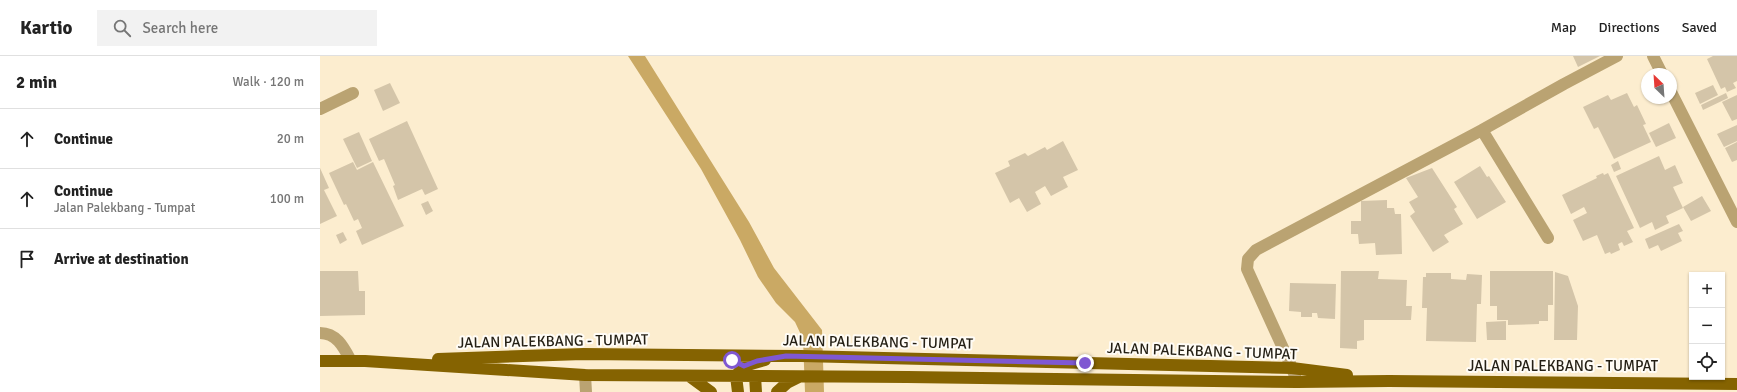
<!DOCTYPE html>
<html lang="en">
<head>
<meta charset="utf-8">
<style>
  body { margin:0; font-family:Signika,sans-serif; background:#f2f2f2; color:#222 }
  .controls { position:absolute; right:12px; bottom:12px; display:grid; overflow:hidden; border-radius:0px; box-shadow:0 1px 3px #0004 }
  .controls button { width:36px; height:36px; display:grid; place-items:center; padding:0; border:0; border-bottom:1px solid #e0e0e0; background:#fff; color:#222; font:20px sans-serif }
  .compass { position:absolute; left:1321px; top:12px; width:36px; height:36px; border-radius:50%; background:#fff; box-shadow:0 1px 3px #0004; rotate:335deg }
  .stop { position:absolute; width:12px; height:12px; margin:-9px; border:3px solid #7f58d2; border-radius:50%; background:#fff }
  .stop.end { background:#7f58d2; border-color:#fff; box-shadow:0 1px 4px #0008 }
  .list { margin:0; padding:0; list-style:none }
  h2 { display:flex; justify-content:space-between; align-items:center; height:52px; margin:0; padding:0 16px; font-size:17px }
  h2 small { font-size:13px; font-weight:400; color:#767676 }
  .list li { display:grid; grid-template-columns:26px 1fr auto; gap:12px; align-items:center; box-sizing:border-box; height:60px; padding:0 16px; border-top:1px solid #e0e0e0 }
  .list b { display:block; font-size:15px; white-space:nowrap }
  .list p { margin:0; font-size:13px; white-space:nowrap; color:#767676 }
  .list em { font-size:13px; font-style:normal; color:#767676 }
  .icon { flex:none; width:22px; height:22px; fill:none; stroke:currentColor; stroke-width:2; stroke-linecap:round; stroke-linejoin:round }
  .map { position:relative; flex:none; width:1417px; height:336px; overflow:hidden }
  header { display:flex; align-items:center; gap:24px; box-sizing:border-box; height:56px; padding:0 20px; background:#fff; border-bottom:1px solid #e0e0e0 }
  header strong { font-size:19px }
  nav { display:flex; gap:22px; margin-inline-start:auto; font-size:14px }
  .search { width:280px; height:36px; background:#f2f2f2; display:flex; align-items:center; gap:10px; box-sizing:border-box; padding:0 14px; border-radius:0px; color:#767676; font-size:15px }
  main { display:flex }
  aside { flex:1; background:#fff }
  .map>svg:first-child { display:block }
  .water { fill:#caa964 }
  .building { fill:#d4c5a9 }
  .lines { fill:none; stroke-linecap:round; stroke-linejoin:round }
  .minor { stroke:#baa372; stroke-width:12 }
  .major { stroke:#856301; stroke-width:12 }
  .route { stroke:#7f58d2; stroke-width:5 }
  .labels { text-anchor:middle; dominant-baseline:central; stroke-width:4; stroke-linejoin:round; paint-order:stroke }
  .street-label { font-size:15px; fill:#241f14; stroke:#fffcf6 }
</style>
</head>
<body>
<header>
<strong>Kartio</strong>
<div class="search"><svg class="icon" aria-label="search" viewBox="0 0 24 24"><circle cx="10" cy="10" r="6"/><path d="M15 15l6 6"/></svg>Search here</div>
<nav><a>Map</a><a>Directions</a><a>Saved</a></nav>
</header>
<main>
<aside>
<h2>2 min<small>Walk · 120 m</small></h2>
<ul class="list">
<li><svg class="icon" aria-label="ahead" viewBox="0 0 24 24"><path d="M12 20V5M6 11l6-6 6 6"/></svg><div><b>Continue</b></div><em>20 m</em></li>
<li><svg class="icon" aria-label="ahead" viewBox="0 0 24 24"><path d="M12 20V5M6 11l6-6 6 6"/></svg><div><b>Continue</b><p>Jalan Palekbang - Tumpat</p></div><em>100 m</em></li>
<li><svg class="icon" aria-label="arrive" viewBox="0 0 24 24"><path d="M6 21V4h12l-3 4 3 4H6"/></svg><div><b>Arrive at destination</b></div></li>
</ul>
</aside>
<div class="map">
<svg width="1417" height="336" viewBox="0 0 1417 336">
  <rect width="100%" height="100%" fill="#fcedcf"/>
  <path class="water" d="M 308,0 L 325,0 L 429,166 L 454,212 L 502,274 L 504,336 L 485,336 L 483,283 L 475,266 L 456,247 L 438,221 L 420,184 L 381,113 Z"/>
  <path class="building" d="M 1253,0 L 1280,0 L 1258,11 Z
    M 1393,0 L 1417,0 L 1417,25 L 1413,27 L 1416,32 L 1407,36 L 1405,31 L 1401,33 L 1387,3 Z
    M 70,27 L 80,47 L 63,55 L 54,34 Z
    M 1393,29 L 1398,39 L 1380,48 L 1375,37 Z
    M 1307,37 L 1314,51 L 1317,49 L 1326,68 L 1323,69 L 1331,86 L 1294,103 L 1278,71 L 1274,73 L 1263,51 L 1288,39 L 1291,44 Z
    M 1406,37 L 1408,42 L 1383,54 L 1381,49 Z
    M 1417,39 L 1417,63 L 1412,65 L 1402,46 Z
    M 87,65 L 118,133 L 105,139 L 102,133 L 78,144 L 73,130 L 75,129 L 64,103 L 59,105 L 49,83 Z
    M 1349,67 L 1356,82 L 1336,91 L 1329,77 Z
    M 1417,69 L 1417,85 L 1404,91 L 1397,78 Z
    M 39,76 L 52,105 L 37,112 L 23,83 Z
    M 743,85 L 758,114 L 743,121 L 748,131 L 731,140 L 725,130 L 715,136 L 721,148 L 707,156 L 699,142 L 690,147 L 675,117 L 690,110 L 688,105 L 705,97 L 708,100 L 725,91 L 727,94 Z
    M 1417,86 L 1417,104 L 1412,106 L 1405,92 Z
    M 1339,100 L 1345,114 L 1355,109 L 1363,127 L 1353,131 L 1363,152 L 1346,160 L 1349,167 L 1335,174 L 1332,166 L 1320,172 L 1296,120 Z
    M 1298,105 L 1301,113 L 1294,116 L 1291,109 Z
    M 33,106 L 37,114 L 53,106 L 84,170 L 42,189 L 36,175 L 42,172 L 38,163 L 34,165 L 26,148 L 24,149 L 9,117 Z
    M 1160,110 L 1167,121 L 1169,120 L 1186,146 L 1157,163 L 1134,126 Z
    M 0,112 L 9,132 L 4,134 L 17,160 L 0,168 Z
    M 1112,112 L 1137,151 L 1134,153 L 1143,168 L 1124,179 L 1129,186 L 1113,196 L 1090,160 L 1095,156 L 1089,146 L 1098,141 L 1086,122 Z
    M 1283,117 L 1284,119 L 1288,117 L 1314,172 L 1307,175 L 1313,186 L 1304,190 L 1302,186 L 1298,188 L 1300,194 L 1291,198 L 1290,196 L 1285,198 L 1277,179 L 1263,185 L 1253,164 L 1267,157 L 1264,151 L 1251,158 L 1242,139 L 1277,122 L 1276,120 Z
    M 1382,140 L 1391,155 L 1371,165 L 1363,151 Z
    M 1067,144 L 1067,152 L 1074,152 L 1075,158 L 1081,158 L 1082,198 L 1056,199 L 1055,187 L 1039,188 L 1038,178 L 1031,178 L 1031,165 L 1041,165 L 1041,145 Z
    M 108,145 L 113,155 L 106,159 L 101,148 Z
    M 1359,168 L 1363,175 L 1358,177 L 1362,185 L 1341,195 L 1338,189 L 1329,193 L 1325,183 Z
    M 23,176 L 27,184 L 20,188 L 16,179 Z
    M 0,215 L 38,215 L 39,235 L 45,235 L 45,259 L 0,260 Z
    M 1021,215 L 1059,215 L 1058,223 L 1087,224 L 1086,250 L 1092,250 L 1091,264 L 1044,264 L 1044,284 L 1037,285 L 1037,293 L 1020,292 Z
    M 1170,215 L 1233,215 L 1233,249 L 1228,249 L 1228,265 L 1219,265 L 1219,268 L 1188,269 L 1188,264 L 1177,264 L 1177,250 L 1170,250 Z
    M 1235,216 L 1248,220 L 1258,250 L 1257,284 L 1234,284 Z
    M 1106,217 L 1131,217 L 1131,223 L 1146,224 L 1147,218 L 1162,219 L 1161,248 L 1157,248 L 1156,286 L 1106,285 L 1107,252 L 1102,252 L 1103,221 L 1106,221 Z
    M 970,227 L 1016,228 L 1015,263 L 998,262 L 997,257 L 992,257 L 992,261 L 981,261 L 981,256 L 969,255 Z
    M 1186,265 L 1186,284 L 1167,284 L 1166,266 Z"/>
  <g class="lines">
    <path class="minor" d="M 1333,0 L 1342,18
      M 1351,36 L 1417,166
      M 0,53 L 33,37
      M 1162,74 L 1244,28 L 1297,0
      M 0,277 C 17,277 24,292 31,305
      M 265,319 L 266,336
      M 977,326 L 972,312 L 927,213 L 928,203 L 936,194 L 1162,74 L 1228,182"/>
    <path class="major" d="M 118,303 L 263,298 L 481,300 L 972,312 L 1027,319
      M 0,305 L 45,305 L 265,319 L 587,321 L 977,326 L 1069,325 L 1417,328
      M 369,320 L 391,336
      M 416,320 L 424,310 L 445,304
      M 416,320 L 418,336
      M 435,320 L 436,336
      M 457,336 L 467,327 L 479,321"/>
  </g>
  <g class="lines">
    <path class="route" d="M 412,304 L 424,310 L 437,305 L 466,300 L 765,307"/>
  </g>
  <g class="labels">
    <g class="street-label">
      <text transform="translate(233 285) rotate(-1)">JALAN PALEKBANG - TUMPAT</text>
      <text transform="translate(558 286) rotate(1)">JALAN PALEKBANG - TUMPAT</text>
      <text transform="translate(882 295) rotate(2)">JALAN PALEKBANG - TUMPAT</text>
      <text x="1243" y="310">JALAN PALEKBANG - TUMPAT</text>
    </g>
  </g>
</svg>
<div class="controls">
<button>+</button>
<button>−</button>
<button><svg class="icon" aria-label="locate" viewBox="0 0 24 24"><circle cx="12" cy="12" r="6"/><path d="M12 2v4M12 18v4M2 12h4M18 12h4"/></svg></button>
</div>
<svg class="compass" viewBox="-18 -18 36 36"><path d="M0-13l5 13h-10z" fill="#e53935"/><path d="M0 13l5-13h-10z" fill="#767676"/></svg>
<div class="stop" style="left:412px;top:304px"></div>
<div class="stop end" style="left:765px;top:307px"></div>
</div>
</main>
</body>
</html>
